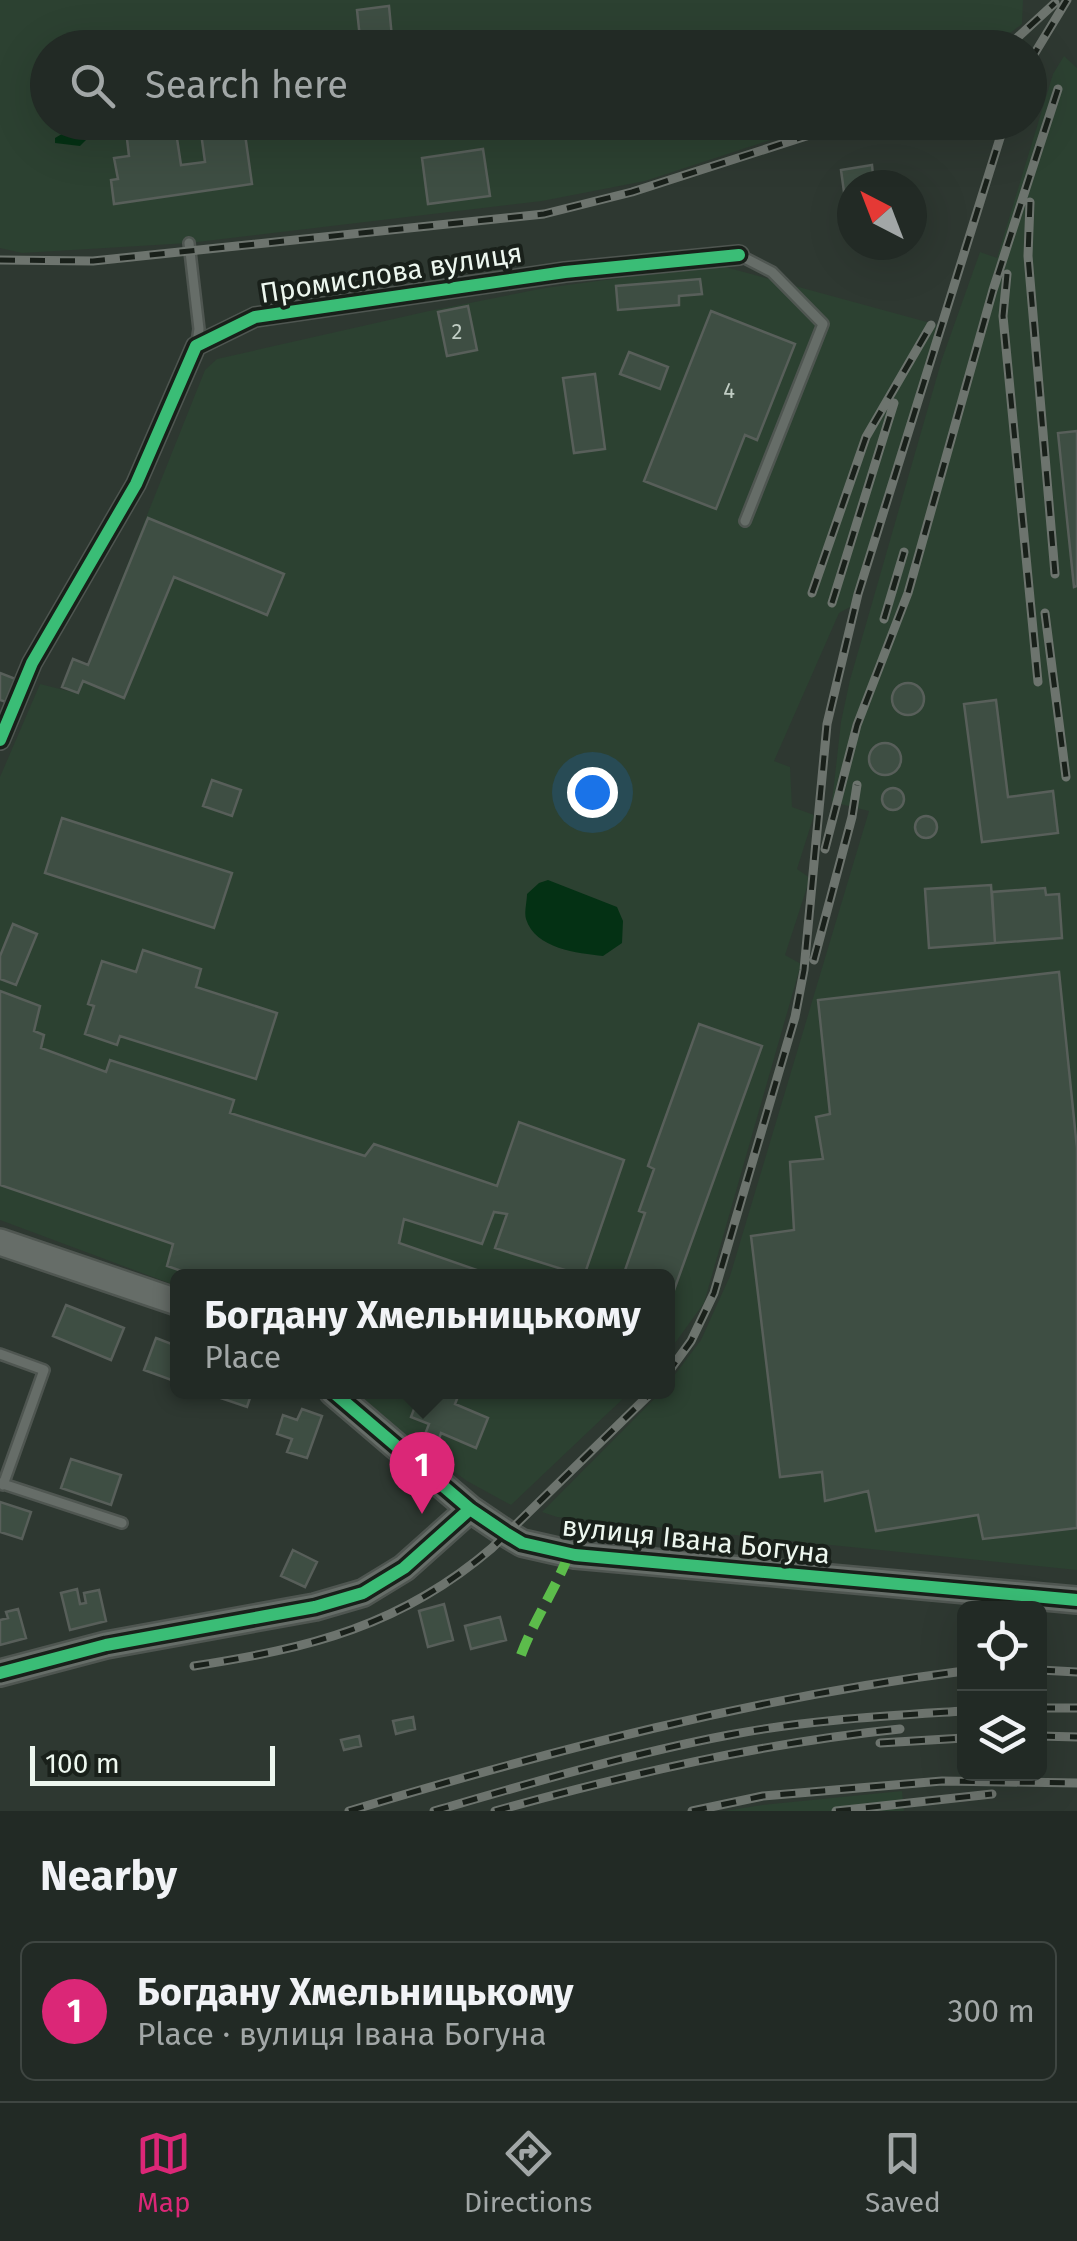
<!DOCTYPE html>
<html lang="en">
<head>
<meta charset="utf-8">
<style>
  body { margin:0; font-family:"Fira Sans",sans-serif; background:#2e3632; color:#f1f3f6 }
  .controls { position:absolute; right:30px; bottom:30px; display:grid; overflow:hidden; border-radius:15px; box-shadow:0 10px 40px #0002 }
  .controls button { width:90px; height:90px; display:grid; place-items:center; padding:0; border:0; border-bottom:2px solid #3f4642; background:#222a25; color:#f1f3f6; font:50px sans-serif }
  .compass { position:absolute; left:837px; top:170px; width:90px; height:90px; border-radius:50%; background:#222a25; box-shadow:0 10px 40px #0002; rotate:318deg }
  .scale { position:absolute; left:30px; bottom:25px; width:245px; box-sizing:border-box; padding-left:10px; border:5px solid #edf7ef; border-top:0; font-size:28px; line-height:35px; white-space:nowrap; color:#edf7ef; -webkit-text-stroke:8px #19201a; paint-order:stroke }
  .you { position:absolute; left:592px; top:792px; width:35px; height:35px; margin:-25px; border:8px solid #fff; border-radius:50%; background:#1a73e8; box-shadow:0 0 0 15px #1a73e833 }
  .badge { display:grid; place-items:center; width:65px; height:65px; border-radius:50%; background:#db2777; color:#fff; font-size:32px; font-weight:700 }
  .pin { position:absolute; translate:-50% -82px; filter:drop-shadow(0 2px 5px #0008) }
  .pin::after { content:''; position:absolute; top:52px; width:35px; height:30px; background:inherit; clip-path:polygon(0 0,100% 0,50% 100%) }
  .popup { position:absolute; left:170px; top:1269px; width:505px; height:130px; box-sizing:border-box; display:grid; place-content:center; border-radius:15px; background:#222a25; filter:drop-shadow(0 2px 8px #0005); font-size:32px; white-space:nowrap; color:#a2a7a7 }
  .popup b { font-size:38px; color:#f1f3f6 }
  .popup::after { content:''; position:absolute; left:50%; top:100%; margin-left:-20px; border:20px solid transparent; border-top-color:#222a25 }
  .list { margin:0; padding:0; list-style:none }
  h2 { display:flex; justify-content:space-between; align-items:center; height:130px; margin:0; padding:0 40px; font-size:42px }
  h2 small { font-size:32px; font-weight:400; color:#a2a7a7 }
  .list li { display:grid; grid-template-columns:65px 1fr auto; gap:30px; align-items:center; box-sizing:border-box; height:140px; margin:0 20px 20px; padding:0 20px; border:2px solid #3f4642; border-radius:15px }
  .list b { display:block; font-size:38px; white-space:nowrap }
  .list p { margin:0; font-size:32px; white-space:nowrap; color:#a2a7a7 }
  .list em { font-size:32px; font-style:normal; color:#a2a7a7 }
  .icon { flex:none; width:55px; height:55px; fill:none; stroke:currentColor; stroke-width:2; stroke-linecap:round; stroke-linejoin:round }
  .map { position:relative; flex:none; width:1077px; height:1811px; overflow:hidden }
  .search { position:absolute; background:#222a25; box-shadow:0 10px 40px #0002; left:30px; right:30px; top:30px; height:110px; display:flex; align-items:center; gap:25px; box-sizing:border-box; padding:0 35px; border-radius:55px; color:#a2a7a7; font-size:38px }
  .sheet { height:290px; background:#222a25 }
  nav { display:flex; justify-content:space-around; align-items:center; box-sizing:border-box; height:140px; border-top:2px solid #3f4642; background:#222a25; font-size:28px; color:#a2a7a7 }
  nav a { display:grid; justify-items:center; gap:5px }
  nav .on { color:#db2777 }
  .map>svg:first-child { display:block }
  .built { fill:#2c4131 }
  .water { fill:#043114 }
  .building { fill:#3e4e43; stroke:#585f5a; stroke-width:2.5 }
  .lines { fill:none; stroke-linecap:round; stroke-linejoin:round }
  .lane-casing { stroke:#4f5651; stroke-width:14 }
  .street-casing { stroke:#4f5651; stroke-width:22 }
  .secondary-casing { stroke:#4f5651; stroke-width:30 }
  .lane { stroke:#666d68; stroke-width:9 }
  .street { stroke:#666d68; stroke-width:18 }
  .secondary { stroke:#666d68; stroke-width:25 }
  .rail-casing { stroke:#6d746e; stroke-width:9 }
  .rail { stroke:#19201a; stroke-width:5; stroke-dasharray:15; stroke-linecap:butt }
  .quiet { stroke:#5cbc4b; stroke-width:10; stroke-dasharray:20 10; stroke-linecap:butt }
  .cycleway-casing { stroke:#19201a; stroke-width:19 }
  .cycleway { stroke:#3abd76; stroke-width:12 }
  .labels { text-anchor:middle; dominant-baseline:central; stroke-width:8; stroke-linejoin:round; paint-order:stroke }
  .number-label { font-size:22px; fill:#c1cdc4 }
  .street-label { font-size:28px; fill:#edf7ef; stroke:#19201a }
</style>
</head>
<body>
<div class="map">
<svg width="1077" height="1811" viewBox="0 0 1077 1811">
  <rect width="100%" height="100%" fill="#2e3831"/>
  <path class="built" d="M 0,0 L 1023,0 L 1022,24 L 990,48 L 48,48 L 48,122 L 822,123 L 645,181 L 542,201 L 189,243 L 22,253 L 0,248 Z
    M 1064,56 L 1077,68 L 1077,1570 L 557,1517 L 542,1512 L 661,1392 L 667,1392 L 667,1385 L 701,1340 L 730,1276 L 869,811 L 832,802 L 841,722 L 850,680 L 942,359 L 980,252 L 997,258 L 1053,74 Z
    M 718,265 L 938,325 L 850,607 L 839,613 L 774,761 L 790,767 L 792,807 L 814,815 L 797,869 L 810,878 L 785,955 L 801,964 L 704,1303 L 667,1354 L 667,1276 L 177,1276 L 177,1286 L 0,1220 L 0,777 L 40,684 L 76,693 L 205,370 L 217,359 L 429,311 L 545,288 Z
    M 356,1392 L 630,1392 L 511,1505 L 467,1481 L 419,1446 Z
    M 902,1791 L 904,1811 L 725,1811 L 762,1805 Z"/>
  <path class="water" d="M 67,123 L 67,122 L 103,123 L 80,146 L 55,143 L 55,138 L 67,131 Z
    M 548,880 L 617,907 L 623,921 L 622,943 L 603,956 C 578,953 535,949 526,919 C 524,913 527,901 527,894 L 539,883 Z"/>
  <path class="building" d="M 389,6 L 393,48 L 361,48 L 357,10 Z
    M 244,127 L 252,184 L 114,204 L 111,180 L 118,179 L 114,158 L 129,156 L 127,139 L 176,132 L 181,165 L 205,162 L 201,133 Z
    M 483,149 L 490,196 L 428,204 L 422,158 Z
    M 872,165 L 874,185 L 852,185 L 852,191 L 844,192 L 841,170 Z
    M 700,279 L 702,294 L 679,296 L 679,305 L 618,310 L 616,286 Z
    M 468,306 L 477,350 L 447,356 L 438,312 Z
    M 711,311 L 795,344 L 757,440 L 745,435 L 716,509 L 644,481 Z
    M 629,352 L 668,367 L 660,389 L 620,374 Z
    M 595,374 L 605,449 L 574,453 L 563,378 Z
    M 1077,431 L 1077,586 L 1074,587 L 1058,433 Z
    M 148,518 L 284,574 L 267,615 L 174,577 L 124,698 L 83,681 L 78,693 L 62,687 L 73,659 L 88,665 Z
    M 0,673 L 18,680 L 9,703 L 0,700 Z
    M892 699a16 16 0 1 1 32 0a16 16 0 1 1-32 0Z
    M 996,700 L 1008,797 L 1053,791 L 1058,833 L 982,842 L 964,704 Z
    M869 759a16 16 0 1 1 32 0a16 16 0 1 1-32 0Z
    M 212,780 L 241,790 L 232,816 L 203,806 Z
    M882 799a11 11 0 1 1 22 0a11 11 0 1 1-22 0Z
    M915 827a11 11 0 1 1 22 0a11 11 0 1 1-22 0Z
    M 62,818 L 232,873 L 214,928 L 45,873 Z
    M 991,885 L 995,943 L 929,948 L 925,889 Z
    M 1045,888 L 1046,895 L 1059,894 L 1062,938 L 995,943 L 992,892 Z
    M 13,924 L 37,934 L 16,985 L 0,979 L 0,956 Z
    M 143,950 L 201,969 L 196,987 L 277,1013 L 256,1079 L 120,1036 L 117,1045 L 85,1034 L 94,1006 L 88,1004 L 102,961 L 136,972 Z
    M 1059,972 L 1077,1148 L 1077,1528 L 983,1539 L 978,1515 L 876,1531 L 868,1491 L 825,1501 L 822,1472 L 780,1477 L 751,1236 L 794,1230 L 790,1162 L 823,1159 L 816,1117 L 830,1114 L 818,1000 Z
    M 0,991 L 40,1006 L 34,1031 L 44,1035 L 41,1048 L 106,1072 L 110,1060 L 234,1100 L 230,1113 L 365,1156 L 374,1144 L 497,1186 L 519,1122 L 624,1160 L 584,1276 L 495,1248 L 507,1214 L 494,1212 L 482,1244 L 404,1219 L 399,1243 L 494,1276 L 196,1276 L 167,1266 L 173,1244 L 0,1185 Z
    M 699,1024 L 762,1046 L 669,1304 L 667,1276 L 623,1276 L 645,1213 L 639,1211 L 654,1169 L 648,1166 Z
    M 66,1305 L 124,1328 L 111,1360 L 53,1336 Z
    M 156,1338 L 177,1346 L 177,1382 L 144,1370 Z
    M 203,1392 L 252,1392 L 247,1407 Z
    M 436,1392 L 459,1394 L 455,1404 L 488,1418 L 476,1448 L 441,1433 L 438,1442 L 424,1437 L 429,1424 L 411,1417 L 419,1396 L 432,1401 Z
    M 302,1409 L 322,1416 L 307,1458 L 287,1452 L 292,1439 L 277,1434 L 283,1415 L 297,1420 Z
    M 71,1459 L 121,1475 L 111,1505 L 61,1488 Z
    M 0,1502 L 31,1512 L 22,1539 L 0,1532 Z
    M 293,1550 L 317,1562 L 305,1587 L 281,1576 Z
    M 77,1589 L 80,1604 L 86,1603 L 84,1593 L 99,1590 L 106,1621 L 70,1630 L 61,1593 Z
    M 444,1604 L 453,1640 L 428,1647 L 419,1611 Z
    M 18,1609 L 26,1638 L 0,1645 L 0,1620 L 8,1618 L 6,1612 Z
    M 500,1617 L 506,1640 L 471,1649 L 465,1626 Z
    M 413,1717 L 415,1729 L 396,1734 L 393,1721 Z
    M 359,1736 L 361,1746 L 344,1750 L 341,1740 Z"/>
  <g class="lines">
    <defs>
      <path id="lane" d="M 189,243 L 199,329 L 197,343
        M 739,255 L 772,272 L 823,324 L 745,521
        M 0,1354 L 44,1370 L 3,1485
        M 0,1483 L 122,1523"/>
      <path id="street" d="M 0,740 L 32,663 L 136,484 L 196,346 L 255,317 L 565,272 L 739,255"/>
      <path id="secondary" d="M 0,1242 L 177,1302
        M 333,1392 L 470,1509 L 507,1534 L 522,1543 L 575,1555 L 1077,1600
        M 0,1673 L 106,1645 L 315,1607 L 363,1593 L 404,1568 L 470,1509"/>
    </defs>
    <use href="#lane" class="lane-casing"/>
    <use href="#street" class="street-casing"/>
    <use href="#secondary" class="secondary-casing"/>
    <use href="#lane" class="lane"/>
    <use href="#street" class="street"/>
    <use href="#secondary" class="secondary"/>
    <defs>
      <path id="rail" d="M 1006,48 L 1055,3
        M 1030,61 L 1067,0
        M 1030,202 L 1028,256 L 1055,574
        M 0,260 L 93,261 L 544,214 L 632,192 L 850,122
        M 1007,274 L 1003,316 L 1038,682
        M 812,593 L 866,437 L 931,325
        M 832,603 L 894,403
        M 1045,613 L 1066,777
        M 884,619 L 904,552
        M 825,849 L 857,725 L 908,593 L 993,290 L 1058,89
        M 814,960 L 852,817 L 857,785
        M 667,1374 L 691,1341 L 714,1293 L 795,1017 L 804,970 L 827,724 L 858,594 L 1005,122
        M 194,1666 C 310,1648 401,1626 492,1548 L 652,1392
        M 1040,1670 L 1077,1672
        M 1040,1708 L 1077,1708
        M 1040,1736 L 1077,1737
        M 880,1743 L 964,1738
        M 349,1811 C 552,1750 753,1698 964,1671
        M 434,1811 C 531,1783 629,1754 729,1735 C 806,1720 886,1716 964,1711
        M 495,1811 C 629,1774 762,1743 900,1729
        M 692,1811 L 763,1796 L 942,1781 L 1077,1783
        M 836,1811 L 992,1794"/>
    </defs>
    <use href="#rail" class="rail-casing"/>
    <use href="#rail" class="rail"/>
    <path class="quiet" d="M 521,1655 C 534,1620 555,1590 569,1554"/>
    <defs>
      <path id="cycleway" d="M 0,740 L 32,663 L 136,484 L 196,346 L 255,317 L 565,272 L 739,255
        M 333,1392 L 470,1509 L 507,1534 L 522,1543 L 575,1555 L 1077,1600
        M 0,1673 L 106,1645 L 315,1607 L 363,1593 L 404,1568 L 470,1509"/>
    </defs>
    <use href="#cycleway" class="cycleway-casing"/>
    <use href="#cycleway" class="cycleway"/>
  </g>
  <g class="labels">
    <g class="number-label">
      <text x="457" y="331">2</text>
      <text x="729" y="390">4</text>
    </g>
    <g class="street-label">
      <text transform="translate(391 273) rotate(-9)">Промислова вулиця</text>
      <text transform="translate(696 1540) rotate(6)">вулиця Івана Богуна</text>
    </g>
  </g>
</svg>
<div class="controls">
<button><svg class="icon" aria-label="locate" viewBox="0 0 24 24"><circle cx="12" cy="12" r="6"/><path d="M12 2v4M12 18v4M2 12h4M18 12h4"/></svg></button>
<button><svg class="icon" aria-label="layers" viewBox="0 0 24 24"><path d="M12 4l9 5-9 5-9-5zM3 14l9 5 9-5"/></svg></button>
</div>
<svg class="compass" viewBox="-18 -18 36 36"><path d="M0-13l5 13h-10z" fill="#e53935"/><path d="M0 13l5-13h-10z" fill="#a2a7a7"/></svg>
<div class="scale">100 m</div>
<div class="you"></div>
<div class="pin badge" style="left:422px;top:1514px">1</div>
<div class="popup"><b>Богдану Хмельницькому</b>Place</div>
<div class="search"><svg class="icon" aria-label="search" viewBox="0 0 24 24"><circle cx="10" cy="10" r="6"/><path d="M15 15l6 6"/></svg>Search here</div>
</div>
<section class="sheet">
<h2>Nearby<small></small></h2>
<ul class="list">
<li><span class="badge">1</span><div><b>Богдану Хмельницькому</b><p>Place · вулиця Івана Богуна</p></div><em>300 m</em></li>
</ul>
</section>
<nav>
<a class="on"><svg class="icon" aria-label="map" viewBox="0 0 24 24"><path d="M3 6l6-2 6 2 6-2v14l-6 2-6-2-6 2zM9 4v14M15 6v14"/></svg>Map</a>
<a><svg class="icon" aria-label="directions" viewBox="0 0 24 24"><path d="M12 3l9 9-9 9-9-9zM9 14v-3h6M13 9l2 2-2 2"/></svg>Directions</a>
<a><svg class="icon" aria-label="saved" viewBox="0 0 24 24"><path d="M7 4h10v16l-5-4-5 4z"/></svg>Saved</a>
</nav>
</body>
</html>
